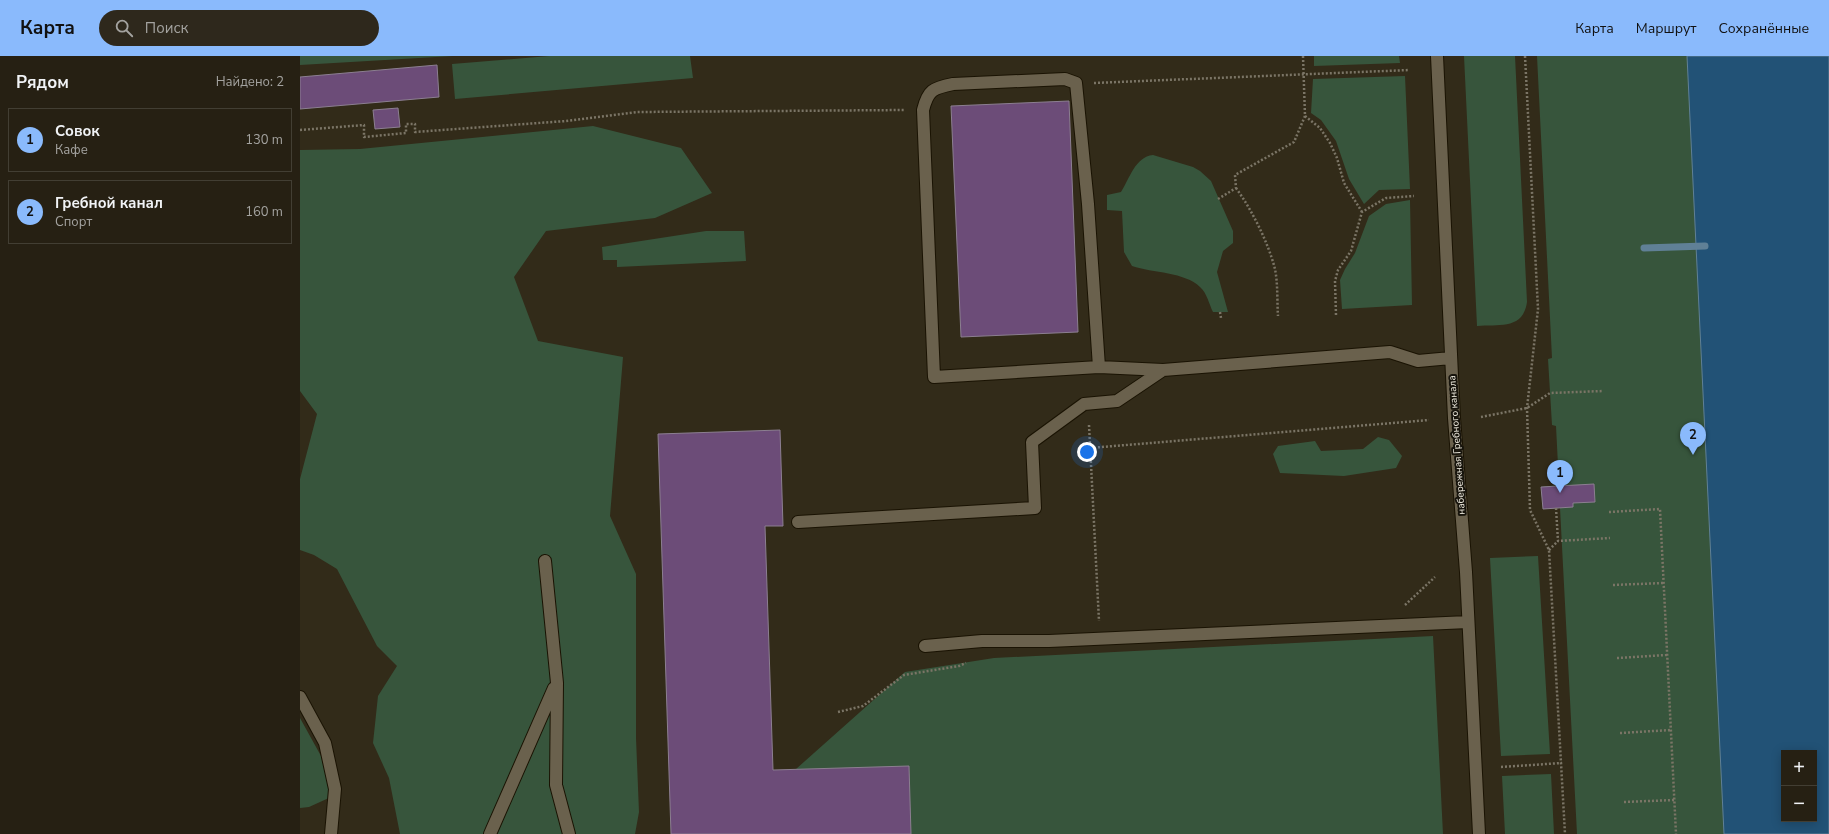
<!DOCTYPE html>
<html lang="ru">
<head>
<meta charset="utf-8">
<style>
  body { margin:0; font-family:"Nunito Sans",sans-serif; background:#2e281c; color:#f1f3f6 }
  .controls { position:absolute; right:12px; bottom:12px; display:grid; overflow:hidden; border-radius:0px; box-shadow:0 2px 10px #0003 }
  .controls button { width:36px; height:36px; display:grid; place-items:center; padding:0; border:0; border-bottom:1px solid #423e33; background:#262013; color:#f1f3f6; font:20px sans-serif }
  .you { position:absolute; left:787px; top:396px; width:14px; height:14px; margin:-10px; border:3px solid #fff; border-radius:50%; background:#1a73e8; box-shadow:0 0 0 6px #1a73e833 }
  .badge { display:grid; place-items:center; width:26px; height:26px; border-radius:50%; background:#8abafc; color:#111; font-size:13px; font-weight:700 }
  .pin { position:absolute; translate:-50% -33px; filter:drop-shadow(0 1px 2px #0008) }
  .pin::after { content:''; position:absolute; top:21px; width:14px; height:12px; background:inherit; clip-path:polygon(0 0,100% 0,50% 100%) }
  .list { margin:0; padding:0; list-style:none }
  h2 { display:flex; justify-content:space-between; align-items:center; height:52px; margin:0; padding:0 16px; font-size:17px }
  h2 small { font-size:13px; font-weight:400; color:#a4a3a0 }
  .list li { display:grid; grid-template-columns:26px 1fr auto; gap:12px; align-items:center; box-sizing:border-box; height:64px; margin:0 8px 8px; padding:0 8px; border:1px solid #423e33; border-radius:0px }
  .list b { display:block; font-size:15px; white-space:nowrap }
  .list p { margin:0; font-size:13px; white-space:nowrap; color:#a4a3a0 }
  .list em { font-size:13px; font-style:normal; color:#a4a3a0 }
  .icon { flex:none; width:22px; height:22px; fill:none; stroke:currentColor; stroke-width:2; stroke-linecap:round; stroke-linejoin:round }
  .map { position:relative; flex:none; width:1529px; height:778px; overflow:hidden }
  header { display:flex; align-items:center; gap:24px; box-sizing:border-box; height:56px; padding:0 20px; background:#8abafc; color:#111 }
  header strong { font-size:19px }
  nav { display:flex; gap:22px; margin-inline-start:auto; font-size:14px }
  .search { width:280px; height:36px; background:#2e281c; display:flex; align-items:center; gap:10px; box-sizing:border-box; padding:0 14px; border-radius:22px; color:#a4a3a0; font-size:15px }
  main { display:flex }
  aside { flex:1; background:#262013 }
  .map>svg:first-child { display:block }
  .green { fill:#37553c; fill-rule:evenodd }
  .water { fill:#225276; stroke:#608096; fill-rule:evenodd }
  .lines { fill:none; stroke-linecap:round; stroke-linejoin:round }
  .stream { stroke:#608096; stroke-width:7 }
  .building { fill:#6c4c78; stroke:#8c7f91 }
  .minor-casing { stroke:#1a1303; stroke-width:14 }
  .path { stroke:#7b7566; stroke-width:2.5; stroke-dasharray:2 2; stroke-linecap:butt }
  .minor { stroke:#6a614d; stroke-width:12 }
  .labels { text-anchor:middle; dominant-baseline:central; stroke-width:4; stroke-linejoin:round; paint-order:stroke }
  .street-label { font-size:10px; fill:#efebdf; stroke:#17140c }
</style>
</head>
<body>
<header>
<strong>Карта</strong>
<div class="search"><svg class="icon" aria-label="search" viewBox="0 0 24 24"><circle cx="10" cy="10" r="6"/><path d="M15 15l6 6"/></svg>Поиск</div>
<nav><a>Карта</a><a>Маршрут</a><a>Сохранённые</a></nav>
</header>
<main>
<aside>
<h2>Рядом<small>Найдено: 2</small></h2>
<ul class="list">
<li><span class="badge">1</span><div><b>Совок</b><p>Кафе</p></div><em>130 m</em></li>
<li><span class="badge">2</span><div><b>Гребной канал</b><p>Спорт</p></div><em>160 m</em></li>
</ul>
</aside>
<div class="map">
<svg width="1529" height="778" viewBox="0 0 1529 778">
  <rect width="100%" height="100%" fill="#322b19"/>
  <path class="green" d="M 0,0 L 153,0 L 0,9 Z
    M 249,0 L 390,0 L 393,22 L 155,43 L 152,8 Z
    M 1014,0 L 1099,0 L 1100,7 L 1014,10 Z
    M 1164,0 L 1215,0 L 1227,246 C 1223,274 1199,268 1177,270 Z
    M 1237,0 L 1529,0 L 1529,778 L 1277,778 L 1260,452 L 1243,453 L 1241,431 L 1259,429 L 1256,370 L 1252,369 L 1248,303 L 1252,302 ZM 1484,697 L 1514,697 L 1514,763 L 1484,763 Z
    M 1105,20 L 1110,133 L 1079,134 L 1064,148 L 1049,123 L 1036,85 L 1021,64 L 1011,57 L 1013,23 Z
    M 293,70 L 381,92 L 412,137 L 355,162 L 246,175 L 214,221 L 238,285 L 323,301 L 310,460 L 336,518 L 336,682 L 339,756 L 335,778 L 100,778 L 89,722 L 73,687 L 78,640 L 97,610 L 77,590 L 37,513 L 14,499 L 0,494 L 0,423 L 17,358 L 0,335 L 0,94 L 60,93 Z
    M 853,99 L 893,111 L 900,115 L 911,125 L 933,175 L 933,187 L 923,195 L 917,216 L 928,256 L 913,256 C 909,248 907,237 900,231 C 885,216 853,217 832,210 L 824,196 L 822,155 L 807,154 L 807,139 L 821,136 C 830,122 835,101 853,99 Z
    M 1110,144 L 1112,249 L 1042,253 L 1040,224 L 1045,213 L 1055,197 L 1069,160 L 1086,148 Z
    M 406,175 L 444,175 L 446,205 L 317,211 L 317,204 L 303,204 L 302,191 Z
    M 1078,381 L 1089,384 L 1102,400 L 1096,412 L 1044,420 L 980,417 L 973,398 L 978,390 L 1015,385 L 1021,395 L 1063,393 Z
    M 1238,500 L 1250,698 L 1201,700 L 1190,502 Z
    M 1133,580 L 1143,778 L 423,778 L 605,616 L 694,602 Z
    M 0,662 L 21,700 L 31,741 L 9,751 L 0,752 Z
    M 1251,718 L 1254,778 L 1205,778 L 1202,720 Z"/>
  <path class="water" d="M 1387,0 L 1529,0 L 1529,778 L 1424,778 ZM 1484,697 L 1514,697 L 1514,763 L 1484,763 Z"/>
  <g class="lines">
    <path class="stream" d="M 1344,192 L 1405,190"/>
  </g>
  <path class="building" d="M 137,9 L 139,41 L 0,53 L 0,21 Z
    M 769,45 L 778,276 L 661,281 L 651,50 Z
    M 98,52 L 100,71 L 75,73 L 73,54 Z
    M 480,374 L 483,470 L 465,470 L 473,714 L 609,710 L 611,778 L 371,778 L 358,378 Z
    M 1294,428 L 1295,446 L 1273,447 L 1273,451 L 1243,453 L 1241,431 Z"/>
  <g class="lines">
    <defs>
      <path id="minor" d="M 1137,0 L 1154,362 L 1166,516 L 1179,778
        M 799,311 L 788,148 L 776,27 L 765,23 L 653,28 C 633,32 628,34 623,54 L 634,321 L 799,311 L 863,314 L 1090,296 L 1118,305 L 1151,302
        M 498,466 L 735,452 L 732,386 L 784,348 L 817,345 L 863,314
        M 245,505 L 257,627 L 256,729 L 269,778
        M 625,590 L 682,585 L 749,585 L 1168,566
        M 0,641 L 25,687 L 35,733 L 31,778
        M 190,778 L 254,632"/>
    </defs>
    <use href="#minor" class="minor-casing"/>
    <path class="path" d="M 1225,0 L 1238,253 L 1227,352 L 1230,454 L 1249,494 L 1265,778
      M 794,27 L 1109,14
      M 1005,60 L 1020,72 L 1030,87 L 1037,102 L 1044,127 L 1062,156
      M 0,74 L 64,69 L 64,81 L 106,77 L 106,68 L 115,68 L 115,76 L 266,65 L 337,56 L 605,54
      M 936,132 C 952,154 968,186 975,213 C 978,228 977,245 978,260
      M 918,143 L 936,132 L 935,119 L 994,86 L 1005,60 L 1003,0
      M 920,256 L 921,262
      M 1036,259 L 1035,225 L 1038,214 L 1051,195 L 1062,156 L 1086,142 L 1114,140
      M 1181,361 L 1227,352 L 1250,337 L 1303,335
      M 789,369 L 799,565
      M 790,392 L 1129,364
      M 1256,452 L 1258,485 L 1310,482
      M 1309,456 L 1360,453 L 1376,778
      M 1249,494 L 1258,485
      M 1313,529 L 1363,527
      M 1105,549 L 1135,521
      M 1317,602 L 1367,599
      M 538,656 L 563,650 L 604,619 L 659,610 L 666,607
      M 1320,677 L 1371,674
      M 1201,711 L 1262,707
      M 1324,746 L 1374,744"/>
    <use href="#minor" class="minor"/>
  </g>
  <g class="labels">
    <g class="street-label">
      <text transform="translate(1157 389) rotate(-94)">набережная Гребного канала</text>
    </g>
  </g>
</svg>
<div class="controls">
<button>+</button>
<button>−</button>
</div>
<div class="you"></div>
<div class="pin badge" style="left:1260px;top:437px">1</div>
<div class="pin badge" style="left:1393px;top:399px">2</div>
</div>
</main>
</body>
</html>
